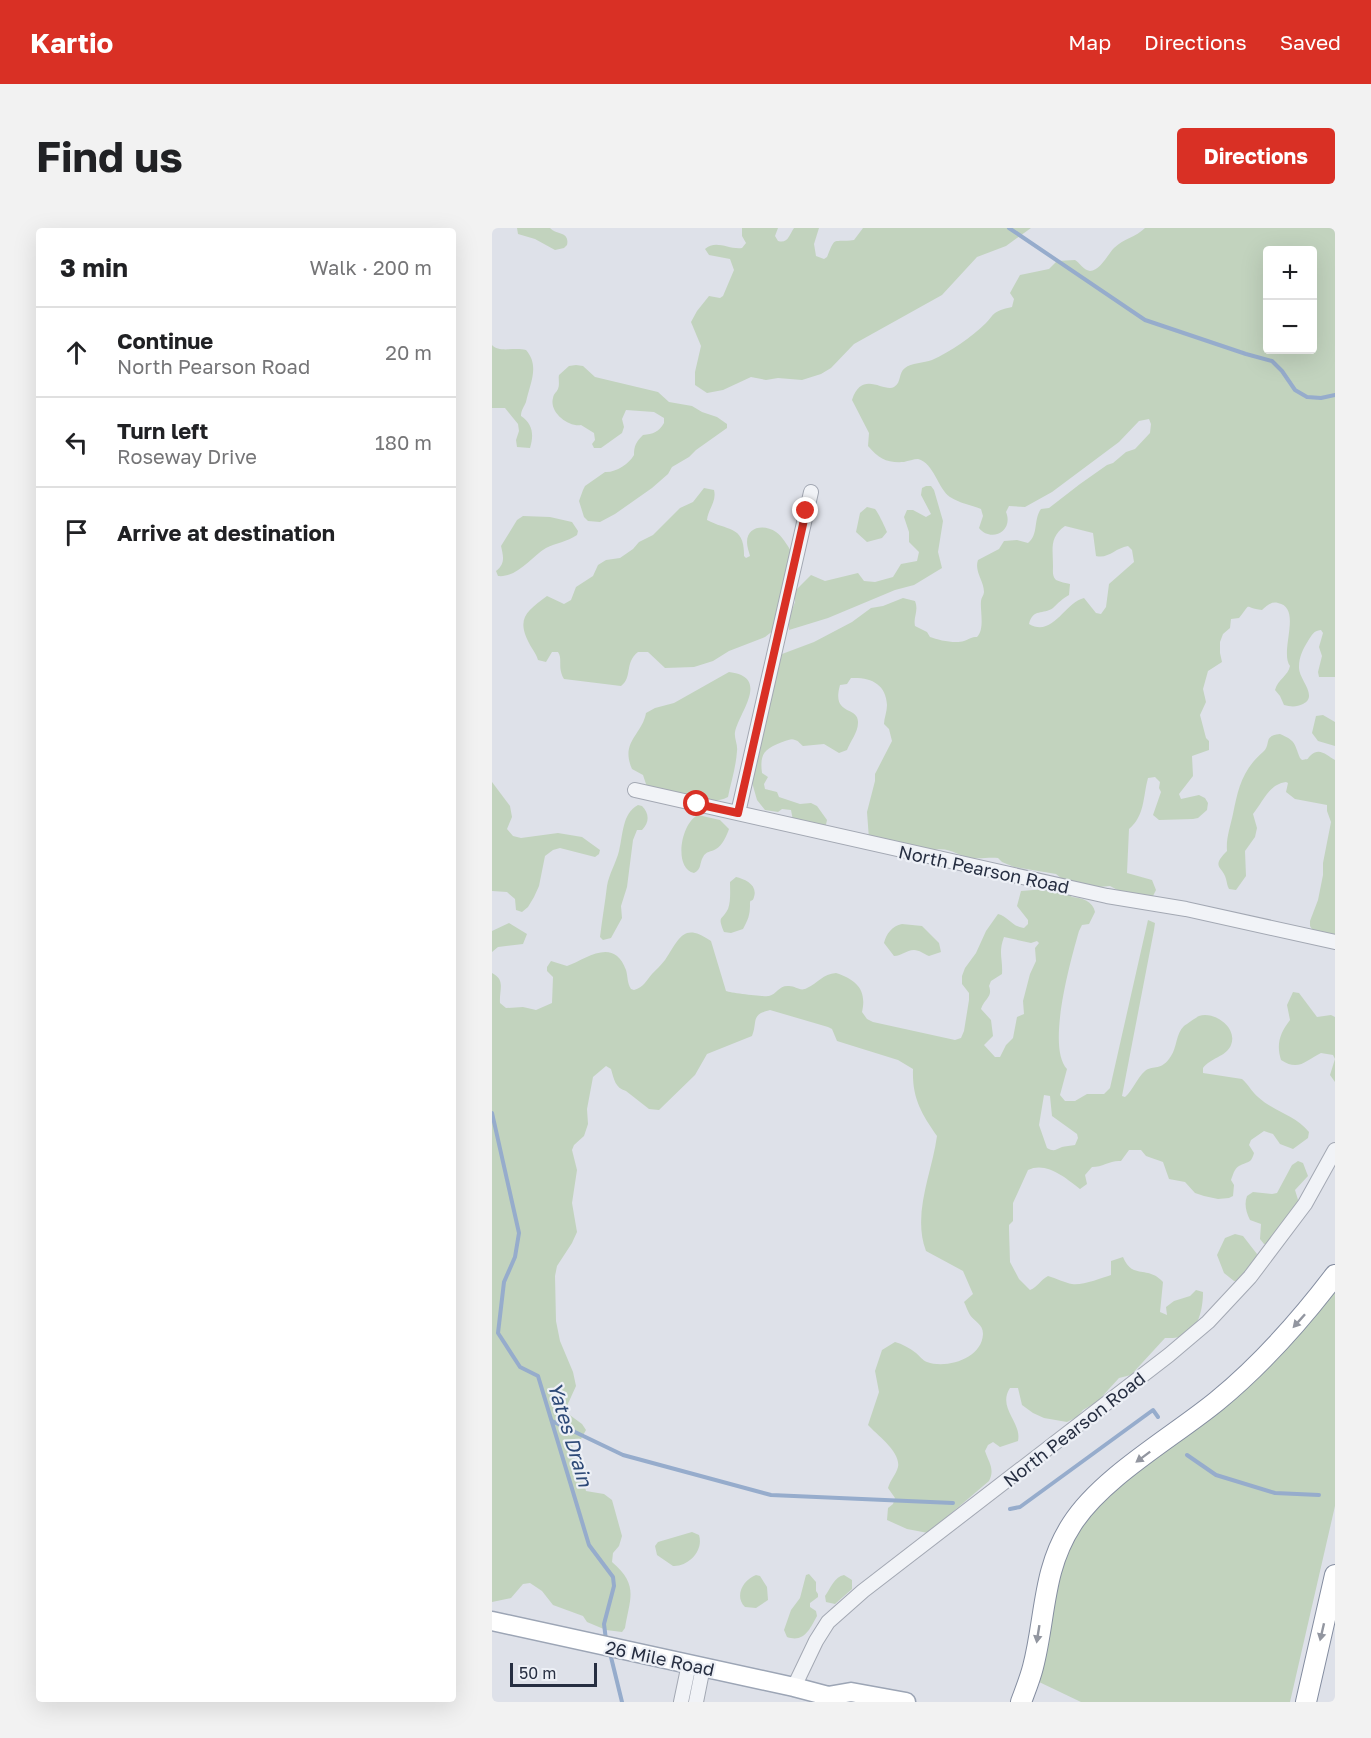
<!DOCTYPE html>
<html lang="en">
<head>
<meta charset="utf-8">
<style>
  body { margin:0; font-family:"Golos Text",sans-serif; background:#f2f2f2; color:#202124 }
  .controls { position:absolute; right:18px; top:18px; display:grid; overflow:hidden; border-radius:6px; box-shadow:0 6px 24px #0002 }
  .controls button { width:54px; height:54px; display:grid; place-items:center; padding:0; border:0; border-bottom:2px solid #e0e0e0; background:#fff; color:#202124; font:30px sans-serif }
  .scale { position:absolute; left:18px; bottom:15px; width:87px; box-sizing:border-box; padding-left:6px; border:3px solid #262e41; border-top:0; font-size:16px; line-height:21px; white-space:nowrap; color:#262e41; -webkit-text-stroke:4px #edf0f6; paint-order:stroke }
  .stop { position:absolute; width:18px; height:18px; margin:-14px; border:4px solid #d93025; border-radius:50%; background:#fff }
  .stop.end { background:#d93025; border-color:#fff; box-shadow:0 2px 6px #0008 }
  .list { margin:0; padding:0; list-style:none }
  h2 { display:flex; justify-content:space-between; align-items:center; height:78px; margin:0; padding:0 24px; font-size:26px }
  h2 small { font-size:20px; font-weight:400; color:#757577 }
  .list li { display:grid; grid-template-columns:39px 1fr auto; gap:18px; align-items:center; box-sizing:border-box; height:90px; padding:0 24px; border-top:2px solid #e0e0e0 }
  .list b { display:block; font-size:22px; white-space:nowrap }
  .list p { margin:0; font-size:20px; white-space:nowrap; color:#757577 }
  .list em { font-size:20px; font-style:normal; color:#757577 }
  .icon { flex:none; width:33px; height:33px; fill:none; stroke:currentColor; stroke-width:2; stroke-linecap:round; stroke-linejoin:round }
  .map { position:relative; flex:none; width:843px; height:1474px; overflow:hidden; border-radius:6px }
  header { display:flex; align-items:center; gap:36px; box-sizing:border-box; height:84px; padding:0 30px; background:#d93025; color:#fff }
  header strong { font-size:28px }
  nav { display:flex; gap:33px; margin-inline-start:auto; font-size:21px }
  .intro { display:flex; align-items:center; justify-content:space-between; box-sizing:border-box; height:144px; padding:0 36px }
  h1 { margin:0; font-size:42px }
  .button { padding:15px 27px; border-radius:6px; background:#d93025; color:#fff; font-size:21px; font-weight:700 }
  main { display:flex; gap:36px; padding:0 36px }
  aside { flex:1; background:#fff; border-radius:6px; box-shadow:0 6px 24px #0002 }
  .map>svg:first-child { display:block }
  .green { fill:#c2d3be; fill-rule:evenodd }
  .lines { fill:none; stroke-linecap:round; stroke-linejoin:round }
  .stream { stroke:#96accc; stroke-width:4 }
  .minor-casing { stroke:#a3a8b3; stroke-width:16 }
  .major-casing { stroke:#9ca5b5; stroke-width:21 }
  .highway-casing { stroke:#848da0; stroke-width:22 }
  .minor { stroke:#f1f3f7; stroke-width:14 }
  .major { stroke:#fff; stroke-width:18 }
  .highway { stroke:#fff; stroke-width:20 }
  .oneway { fill:#9296a0 }
  .route { stroke:#d93025; stroke-width:8 }
  .labels { text-anchor:middle; dominant-baseline:central; stroke-width:4.5; stroke-linejoin:round; paint-order:stroke }
  .street-label { font-size:18px; fill:#262e41; stroke:#edf0f6 }
  .water-label { font-size:20px; font-style:italic; fill:#2d4977; stroke:#edf0f6 }
</style>
</head>
<body>
<header>
<strong>Kartio</strong>
<nav><a>Map</a><a>Directions</a><a>Saved</a></nav>
</header>
<div class="intro"><h1>Find us</h1><a class="button">Directions</a></div>
<main>
<aside>
<h2>3 min<small>Walk · 200 m</small></h2>
<ul class="list">
<li><svg class="icon" aria-label="ahead" viewBox="0 0 24 24"><path d="M12 20V5M6 11l6-6 6 6"/></svg><div><b>Continue</b><p>North Pearson Road</p></div><em>20 m</em></li>
<li><svg class="icon" aria-label="left" viewBox="0 0 24 24"><path d="M17 20v-9H6M10 6l-5 5 5 5"/></svg><div><b>Turn left</b><p>Roseway Drive</p></div><em>180 m</em></li>
<li><svg class="icon" aria-label="arrive" viewBox="0 0 24 24"><path d="M6 21V4h12l-3 4 3 4H6"/></svg><div><b>Arrive at destination</b></div></li>
</ul>
</aside>
<div class="map">
<svg width="843" height="1474" viewBox="0 0 843 1474">
  <rect width="100%" height="100%" fill="#dee1e9"/>
  <path class="green" d="M 25,0 L 58,0 C 64,7 78,3 75,17 L 72,20 L 63,22 L 43,11 L 26,6 Z
    M 250,0 L 286,0 L 283,8 L 286,13 C 296,16 297,7 302,0 L 327,0 L 322,16 L 324,28 L 332,31 L 335,29 C 344,7 340,15 362,12 L 371,0 L 539,0 L 514,18 L 485,29 L 450,67 L 362,116 L 339,140 L 329,146 L 310,152 L 286,150 L 274,152 L 259,149 L 231,162 L 215,165 L 203,157 L 203,144 L 209,118 L 199,94 L 205,83 L 217,68 L 228,70 L 231,68 L 242,42 L 238,31 L 217,27 L 213,21 C 224,11 237,22 250,20 L 254,15 L 250,8 Z
    M 653,0 L 843,0 L 843,449 L 827,449 L 826,444 L 830,428 L 827,419 L 831,405 L 829,402 C 821,403 820,407 816,413 C 811,421 807,429 807,439 C 806,451 827,468 811,476 C 805,479 799,479 792,477 L 788,468 L 783,462 C 786,451 796,448 798,438 C 787,423 811,380 786,375 C 779,373 774,378 770,382 C 750,380 761,373 747,390 L 739,391 L 738,400 L 731,406 L 728,414 L 728,425 L 730,434 L 716,443 L 711,461 L 714,474 L 708,487 L 714,510 L 717,513 L 717,522 L 700,528 L 701,548 L 687,566 L 689,571 L 707,567 L 713,570 L 716,575 L 715,582 L 706,590 L 701,591 L 667,592 L 661,587 L 669,564 L 667,560 L 668,554 L 663,549 L 656,550 C 651,568 653,588 637,601 L 635,645 L 660,652 L 664,662 L 660,670 L 631,665 L 618,658 L 607,659 L 575,655 L 564,646 L 522,639 L 510,634 L 506,630 C 497,629 489,631 481,630 C 462,628 459,617 437,623 L 424,617 L 414,622 L 377,611 L 375,584 L 383,553 L 383,546 L 400,513 L 397,501 L 392,496 C 392,490 395,484 395,477 C 394,456 379,449 359,450 L 355,456 L 348,457 C 339,489 367,477 366,495 C 366,504 358,514 355,522 L 347,525 L 332,516 L 311,518 C 308,516 307,513 303,512 C 300,510 296,512 293,513 C 275,520 267,523 270,545 L 276,549 L 272,556 L 273,561 L 285,564 L 287,569 L 308,576 L 319,575 L 325,578 L 335,592 L 333,601 L 302,598 L 299,582 L 290,581 L 286,584 L 273,582 L 265,572 L 259,551 L 268,523 L 274,490 L 290,426 L 322,414 L 360,394 L 379,380 L 391,378 L 411,370 L 423,373 C 427,383 421,389 423,398 L 435,404 L 438,409 C 446,412 463,416 472,413 C 478,411 479,409 485,409 C 493,401 488,383 489,373 C 489,370 492,367 492,364 C 492,353 482,343 486,332 L 507,321 L 512,313 L 525,312 L 536,315 C 547,306 541,292 549,281 L 557,280 L 588,256 L 615,237 L 621,235 L 634,224 L 643,221 L 658,205 L 659,196 L 657,191 L 647,193 L 627,214 L 560,264 L 533,279 L 517,278 L 514,284 C 522,303 499,315 487,300 L 491,288 L 489,281 C 479,277 467,275 458,269 C 446,261 442,235 426,231 C 422,231 416,233 412,234 C 395,235 387,231 376,218 L 377,205 L 360,172 C 370,141 392,165 402,159 C 410,154 406,145 413,140 C 419,135 432,135 440,132 C 458,124 480,109 494,95 C 497,92 500,87 503,85 C 507,82 515,80 520,79 L 522,71 L 518,65 L 528,47 L 557,41 L 565,33 L 583,32 C 588,35 591,42 598,43 C 608,43 616,26 622,20 C 631,11 644,9 653,0 ZM 776,22 L 820,22 L 820,122 L 776,122 ZM 573,298 L 601,305 L 604,328 C 617,331 623,320 636,318 L 640,322 L 642,334 L 617,356 L 614,379 L 609,386 L 604,385 L 592,370 C 573,374 561,410 537,396 C 541,380 551,387 561,380 C 566,375 570,371 577,367 L 578,356 C 574,355 568,354 564,352 C 560,348 561,343 561,338 C 561,322 557,309 573,298 Z
    M 0,117 C 7,125 22,119 34,122 C 48,138 38,155 34,174 C 32,179 29,182 29,188 C 41,196 42,207 38,220 L 25,219 L 24,212 L 27,203 L 26,196 L 13,180 L 0,180 Z
    M 84,137 L 91,138 L 103,149 L 166,164 L 177,174 L 200,178 L 210,184 L 225,189 L 235,196 L 235,200 L 204,222 L 197,229 L 180,239 L 176,246 L 160,260 L 123,286 L 108,294 L 96,293 L 92,289 L 87,273 L 91,262 L 93,258 L 113,244 C 123,245 137,236 142,227 C 142,218 144,214 151,207 C 161,206 167,204 172,195 L 172,190 L 162,184 L 134,182 L 130,191 L 132,199 L 130,205 L 109,220 L 102,220 L 100,216 L 103,212 L 102,205 L 89,197 C 76,199 57,184 61,170 C 62,165 64,165 66,161 C 68,156 66,151 67,147 L 77,138 Z
    M 434,258 L 439,258 L 442,262 L 451,293 L 446,324 L 450,340 L 422,357 L 403,362 L 336,390 L 297,402 L 296,392 L 303,374 L 302,364 L 319,347 L 333,353 L 366,345 L 372,353 L 383,354 L 401,349 L 409,336 L 425,333 L 427,324 L 417,314 L 417,304 L 412,289 L 415,282 L 421,282 L 434,289 L 439,286 L 429,267 L 430,260 Z
    M 212,260 L 222,262 C 225,274 216,281 215,292 C 235,303 253,297 252,328 L 254,330 L 258,328 C 257,324 255,319 255,314 C 255,298 273,296 284,304 C 290,308 295,317 299,323 L 282,402 L 273,409 L 237,423 L 221,433 L 202,439 L 173,440 L 156,424 L 146,424 C 132,435 141,449 129,458 L 72,451 C 65,439 71,431 66,424 L 60,424 L 54,434 L 46,432 C 44,425 40,421 37,415 C 24,390 35,383 55,368 L 72,376 L 79,372 L 84,359 L 101,348 L 106,337 L 114,332 L 128,330 L 141,321 L 147,314 L 161,307 L 188,280 L 201,274 Z
    M 375,279 L 383,281 C 386,284 394,301 395,304 L 390,310 L 375,314 L 364,304 L 368,285 Z
    M 31,288 L 58,289 L 80,294 L 86,303 L 85,307 C 75,314 64,315 54,320 C 39,329 25,350 6,348 L 4,343 C 14,336 11,327 9,318 L 25,292 Z
    M 237,444 C 279,449 247,484 243,504 C 242,510 246,517 245,523 C 244,539 239,554 236,569 C 221,577 203,570 189,566 C 178,563 166,561 155,559 L 151,547 L 140,541 C 128,514 150,507 154,485 L 163,480 L 182,475 Z
    M 831,487 L 843,494 L 843,518 L 826,513 L 820,505 L 824,488 Z
    M 788,506 C 804,513 802,515 808,530 L 810,532 C 819,530 813,533 819,527 C 828,519 835,528 843,532 L 843,717 L 827,712 L 818,698 L 818,693 L 826,672 L 831,647 L 831,635 L 839,594 L 835,583 L 835,577 L 803,571 L 794,564 L 796,555 L 794,554 C 777,556 771,574 761,586 L 765,600 L 763,609 L 753,623 L 754,648 L 744,662 L 737,661 C 735,658 735,654 734,651 C 731,638 718,640 735,623 C 734,610 738,600 741,586 C 746,561 750,542 771,524 C 780,516 770,508 788,506 Z
    M 0,554 L 18,578 L 20,589 L 15,601 L 21,608 L 29,610 L 66,605 L 90,609 L 108,622 L 107,626 L 103,629 L 68,620 L 61,622 L 53,628 L 47,658 L 42,669 L 36,679 L 30,684 L 24,682 L 23,671 L 15,664 L 0,663 Z
    M 146,577 L 150,578 C 157,585 158,594 150,602 L 145,602 L 141,612 L 135,659 L 129,678 L 130,690 L 119,710 L 111,712 L 108,709 C 110,692 113,675 115,658 C 117,646 124,635 127,623 C 131,608 130,585 146,577 Z
    M 206,587 L 228,592 L 237,601 C 235,607 230,618 224,621 C 219,624 214,623 211,629 C 207,636 210,641 202,645 C 181,640 189,595 206,587 Z
    M 244,649 C 253,651 266,657 262,669 C 260,676 258,669 258,677 C 258,687 256,692 251,701 L 239,705 L 232,704 C 225,687 230,693 236,681 C 239,673 238,662 238,654 Z
    M 566,660 L 574,663 L 580,669 C 590,670 601,673 603,684 L 597,696 L 590,697 L 587,703 C 579,731 554,819 575,841 L 568,867 L 573,873 L 583,873 L 595,866 L 612,866 L 618,860 L 656,692 L 663,695 L 662,702 L 630,868 L 633,869 C 641,862 645,850 653,843 C 662,836 669,844 679,828 C 685,819 684,805 692,798 C 695,796 703,790 707,788 C 723,783 746,800 739,817 C 734,829 718,830 711,840 L 711,845 L 750,851 C 756,856 760,864 766,869 C 781,883 803,887 817,904 L 816,910 L 801,921 L 788,916 L 781,906 L 772,903 L 759,912 L 757,917 L 762,925 C 759,936 756,933 747,938 C 742,941 741,947 739,952 L 742,957 L 741,968 L 737,970 L 726,971 L 712,968 L 703,965 L 693,954 L 677,951 L 671,934 L 654,928 L 649,922 L 637,922 L 629,933 C 618,932 611,939 600,939 L 593,947 L 595,956 L 588,961 C 574,950 554,933 536,942 L 521,975 L 521,993 L 517,997 L 517,1002 L 518,1034 L 527,1051 L 538,1062 C 546,1059 548,1052 556,1048 C 564,1050 573,1055 580,1056 C 589,1058 610,1050 619,1047 L 619,1033 L 631,1029 C 640,1052 656,1037 671,1054 L 668,1084 L 675,1087 L 674,1079 L 682,1073 L 698,1068 L 704,1062 L 711,1064 C 711,1080 707,1104 688,1109 C 684,1110 678,1110 673,1110 L 639,1147 L 627,1150 L 605,1174 L 591,1182 L 585,1189 L 575,1194 L 552,1190 L 541,1185 L 530,1177 L 526,1160 L 518,1160 C 505,1180 530,1194 526,1213 L 508,1219 L 501,1214 L 496,1217 L 493,1223 C 497,1235 503,1241 497,1253 L 436,1305 L 415,1301 L 395,1292 L 396,1280 L 401,1276 L 403,1270 L 396,1260 C 398,1252 404,1247 406,1239 C 409,1224 385,1207 376,1197 L 387,1164 L 383,1143 L 390,1122 L 403,1114 C 410,1116 418,1120 424,1125 C 428,1128 430,1132 435,1134 C 454,1141 490,1131 491,1106 C 491,1096 483,1094 478,1087 C 476,1084 474,1078 472,1074 L 481,1066 L 471,1043 L 434,1023 C 420,986 440,945 445,908 C 429,885 420,870 421,841 L 406,832 L 345,813 L 340,801 L 336,799 L 278,782 C 258,787 266,793 260,808 L 215,826 L 203,847 L 167,882 L 157,881 L 134,863 C 123,860 122,851 119,841 L 114,838 L 101,849 L 95,881 L 96,896 L 92,908 L 82,917 L 80,922 L 85,942 L 80,975 L 85,1004 L 80,1015 L 65,1038 L 63,1048 L 64,1093 L 68,1113 L 81,1144 L 84,1158 L 74,1180 L 75,1185 L 90,1196 L 94,1202 L 89,1211 L 80,1216 L 86,1244 L 92,1255 L 94,1263 L 112,1266 L 120,1272 L 130,1308 L 127,1318 L 121,1325 L 120,1334 C 147,1357 138,1370 133,1400 L 130,1404 L 114,1402 L 95,1394 L 91,1388 L 61,1377 L 50,1363 L 38,1355 L 31,1356 L 19,1370 L 0,1374 L 0,745 C 14,752 7,762 8,775 L 14,780 L 31,779 L 44,782 L 60,775 L 61,749 L 55,743 L 55,739 L 59,733 L 75,738 C 94,731 122,708 134,742 C 136,749 135,755 139,761 L 142,762 C 152,759 154,753 160,746 C 164,742 169,737 173,732 C 188,710 191,694 219,713 L 234,763 C 239,765 273,769 277,768 C 285,766 287,757 297,758 C 304,758 308,764 315,760 C 326,755 331,746 344,745 C 365,752 375,762 370,784 L 375,791 L 381,794 L 463,812 L 469,810 L 472,803 L 477,772 L 477,765 L 470,756 L 470,748 L 473,740 L 484,725 L 494,703 L 506,686 C 517,689 520,699 532,700 L 536,696 L 536,692 L 525,678 L 529,663 ZM 512,709 L 539,715 L 545,713 L 547,715 L 543,720 L 544,733 L 538,746 L 531,773 L 532,786 L 525,789 L 521,810 L 514,817 L 508,829 L 503,829 L 492,817 L 501,808 L 499,792 L 489,781 C 493,770 501,769 497,758 L 499,753 L 510,746 C 511,731 506,725 512,709 ZM 552,867 L 558,868 L 560,888 L 585,906 L 586,910 L 583,917 C 579,918 573,918 570,919 C 563,922 562,924 555,920 L 547,897 Z
    M 17,695 L 35,706 L 31,716 L 6,719 L 0,724 L 0,703 Z
    M 410,696 L 430,698 L 447,715 L 449,724 L 437,728 C 432,726 427,722 422,722 C 414,722 410,728 402,728 L 392,715 C 394,706 400,698 410,696 Z
    M 801,764 L 807,765 L 825,789 L 839,787 L 843,789 L 843,854 L 838,847 L 843,831 L 841,827 L 829,825 C 814,832 807,844 789,832 C 784,816 788,805 798,792 L 795,777 Z
    M 806,933 L 811,935 L 816,948 L 803,962 L 807,975 L 775,1016 L 772,1016 L 768,1011 L 769,996 L 758,992 C 754,984 752,976 755,968 L 761,964 L 780,966 L 785,965 L 800,937 Z
    M 743,1006 L 751,1008 L 765,1026 L 764,1031 L 746,1053 L 742,1053 L 732,1045 L 725,1027 L 733,1010 Z
    M 843,1057 L 843,1278 L 798,1474 L 589,1474 L 545,1453 L 563,1348 L 592,1290 Z
    M 200,1304 L 207,1307 C 212,1323 196,1339 181,1338 L 165,1327 L 163,1318 L 166,1314 Z
    M 317,1346 L 324,1354 L 324,1363 L 326,1366 L 326,1369 L 318,1375 L 318,1379 L 324,1383 L 325,1388 C 318,1401 312,1415 295,1409 L 292,1402 L 299,1382 L 308,1370 L 314,1347 Z
    M 264,1347 L 268,1348 L 275,1359 L 276,1372 L 264,1380 L 253,1379 C 242,1368 251,1352 264,1347 Z
    M 352,1347 L 360,1352 L 360,1361 L 343,1376 L 334,1374 L 333,1368 C 338,1361 343,1348 352,1347 Z"/>
  <g class="lines">
    <path class="stream" d="M 517,0 L 653,92 L 754,126 L 780,133 L 790,143 L 803,162 L 815,169 L 829,170 L 843,167
      M 0,885 L 27,1005 L 23,1029 L 12,1054 L 6,1105 L 28,1139 L 46,1148 L 97,1317 L 121,1349 L 122,1358 L 112,1396 L 114,1412
      M 60,1193 L 131,1227 L 279,1267 L 461,1275
      M 695,1227 L 724,1247 L 783,1265 L 827,1267
      M 518,1281 L 528,1279 L 661,1182 L 666,1189
      M 118,1425 L 130,1474"/>
    <defs>
      <path id="minor" d="M 143,562 L 615,668 L 694,681 L 843,714
        M 246,585 L 319,264
        M 302,1459 L 324,1413 L 336,1394 L 371,1363 L 677,1127 L 716,1094 L 758,1049 L 813,976 L 843,922
        M 189,1474 L 197,1436
        M 204,1474 L 211,1439"/>
      <path id="major" d="M 0,1393 L 302,1459 L 336,1468 L 345,1474
        M 336,1468 L 359,1464 L 414,1474"/>
      <path id="highway" d="M 529,1474 C 533,1463 538,1451 541,1439 C 554,1389 550,1342 580,1296 C 610,1249 681,1209 725,1173 C 770,1136 808,1093 843,1047
        M 814,1474 L 843,1347"/>
    </defs>
    <use href="#minor" class="minor-casing"/>
    <use href="#major" class="major-casing"/>
    <use href="#highway" class="highway-casing"/>
    <use href="#minor" class="minor"/>
    <use href="#major" class="major"/>
    <use href="#highway" class="highway"/>
  </g>
  <defs><path id="oneway-solid" d="M-6-.8H1V-3.2L6.5 0L1 3.2V.8H-6Z" transform="scale(1.5)"/></defs>
  <g class="oneway">
    <use href="#oneway-solid" transform="translate(807 1093) rotate(132)"/>
    <use href="#oneway-solid" transform="translate(651 1229) rotate(143)"/>
    <use href="#oneway-solid" transform="translate(830 1404) rotate(103)"/>
    <use href="#oneway-solid" transform="translate(546 1406) rotate(99)"/>
  </g>
  <g class="lines">
    <path class="route" d="M 205,576 L 246,585 L 314,283"/>
  </g>
  <g class="labels">
    <g class="street-label">
      <text transform="translate(492 641) rotate(12)">North Pearson Road</text>
      <text transform="translate(582 1201) rotate(-38)">North Pearson Road</text>
      <text transform="translate(168 1430) rotate(12)">26 Mile Road</text>
    </g>
    <g class="water-label">
      <text transform="translate(79 1206) rotate(73)">Yates Drain</text>
    </g>
  </g>
</svg>
<div class="controls">
<button>+</button>
<button>−</button>
</div>
<div class="scale">50 m</div>
<div class="stop" style="left:205px;top:576px"></div>
<div class="stop end" style="left:314px;top:283px"></div>
</div>
</main>
</body>
</html>
